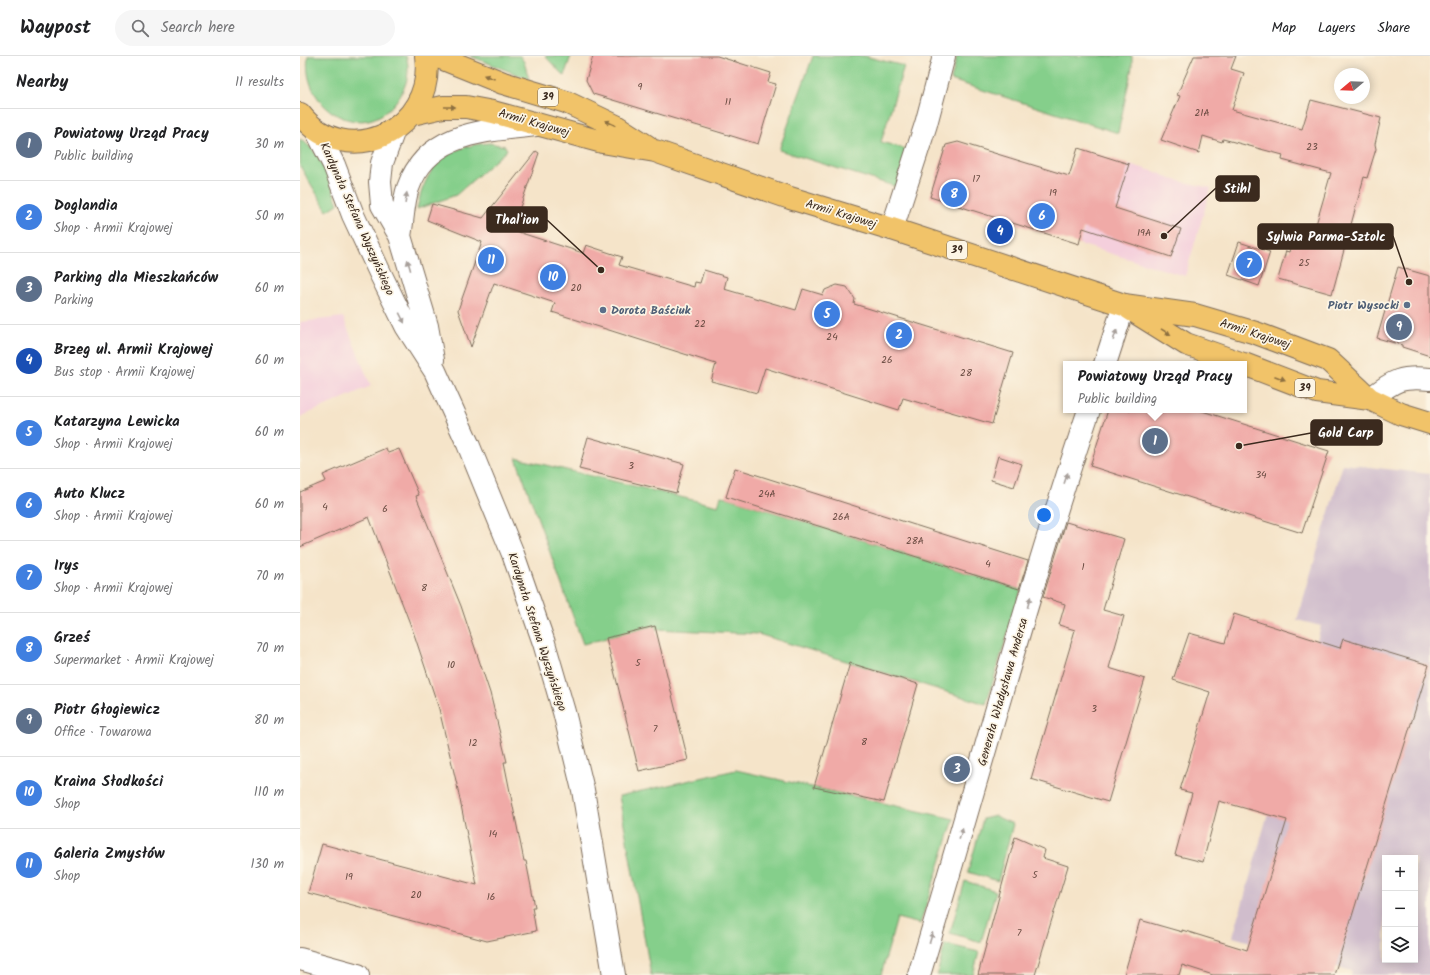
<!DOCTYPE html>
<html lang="en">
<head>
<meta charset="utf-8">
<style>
  body { margin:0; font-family:Kalam,sans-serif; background:#f6f6f6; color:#202124 }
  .controls { position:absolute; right:12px; bottom:12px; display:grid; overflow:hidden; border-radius:0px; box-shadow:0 2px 10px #0003 }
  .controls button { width:36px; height:36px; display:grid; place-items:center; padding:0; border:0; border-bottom:1px solid #e0e0e0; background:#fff; color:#202124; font:20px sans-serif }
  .compass { position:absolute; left:1034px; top:12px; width:36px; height:36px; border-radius:50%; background:#fff; box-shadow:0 2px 10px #0003; rotate:251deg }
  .you { position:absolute; left:744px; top:459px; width:14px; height:14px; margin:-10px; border:3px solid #fff; border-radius:50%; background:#1a73e8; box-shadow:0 0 0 6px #1a73e833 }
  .badge { display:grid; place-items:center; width:26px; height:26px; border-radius:50%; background:#ea580c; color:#fff; font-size:13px; font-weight:700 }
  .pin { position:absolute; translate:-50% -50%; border:2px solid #fff; box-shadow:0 1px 4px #0006 }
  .popup { position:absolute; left:763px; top:305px; width:184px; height:52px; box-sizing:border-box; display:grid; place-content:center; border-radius:0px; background:#fff; filter:drop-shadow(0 1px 3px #0005); font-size:13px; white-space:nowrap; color:#757577 }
  .popup b { font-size:15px; color:#202124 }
  .popup::after { content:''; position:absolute; left:50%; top:100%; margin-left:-8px; border:8px solid transparent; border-top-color:#fff }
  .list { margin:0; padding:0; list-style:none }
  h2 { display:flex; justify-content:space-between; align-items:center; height:52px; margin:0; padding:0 16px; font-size:17px }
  h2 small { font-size:13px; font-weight:400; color:#757577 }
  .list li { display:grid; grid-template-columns:26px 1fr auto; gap:12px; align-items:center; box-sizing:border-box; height:72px; padding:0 16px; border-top:1px solid #e0e0e0 }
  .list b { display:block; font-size:15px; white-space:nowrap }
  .list p { margin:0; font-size:13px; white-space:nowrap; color:#757577 }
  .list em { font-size:13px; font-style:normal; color:#757577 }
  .icon { flex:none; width:22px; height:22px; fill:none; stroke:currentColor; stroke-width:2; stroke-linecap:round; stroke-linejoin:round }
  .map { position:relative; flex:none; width:1130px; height:919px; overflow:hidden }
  header { display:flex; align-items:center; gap:24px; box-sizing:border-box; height:56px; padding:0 20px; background:#fff; border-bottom:1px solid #e0e0e0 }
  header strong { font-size:19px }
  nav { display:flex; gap:22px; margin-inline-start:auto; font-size:14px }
  .search { width:280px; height:36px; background:#f6f6f6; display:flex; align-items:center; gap:10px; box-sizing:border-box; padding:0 14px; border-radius:22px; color:#757577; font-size:15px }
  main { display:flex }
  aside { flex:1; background:#fff }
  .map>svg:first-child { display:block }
  .built { fill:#f4cfdc }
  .industrial { fill:#d0bdcc; fill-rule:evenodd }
  .green { fill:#85cf8b; stroke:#607c54 }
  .building { fill:#f0aaa7 }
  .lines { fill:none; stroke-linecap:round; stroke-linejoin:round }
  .minor-casing { stroke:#7c6b5a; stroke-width:24 }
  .tertiary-casing { stroke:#7c6b5a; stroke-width:24 }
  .primary-casing { stroke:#7c6b5a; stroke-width:24 }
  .minor { stroke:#fff; stroke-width:22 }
  .tertiary { stroke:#fff; stroke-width:22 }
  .primary { stroke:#f1c369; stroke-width:22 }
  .oneway { fill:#8d6f40 }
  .oneway2 { fill:#a79f9a }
  .service-dot { fill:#5c6f8a; stroke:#fcf5e5; stroke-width:1.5 }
  .labels { text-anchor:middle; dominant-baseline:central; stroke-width:3.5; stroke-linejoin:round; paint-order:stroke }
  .number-label { font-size:10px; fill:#684a40 }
  .shield { fill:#fcf5e5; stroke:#75675a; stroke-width:1 }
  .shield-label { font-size:11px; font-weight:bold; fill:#3b2a1e }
  .street-label { font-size:12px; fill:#3b2a1e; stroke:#fcf5e5 }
  .service-label { font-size:12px; font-weight:bold; fill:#4e5e75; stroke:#fcf5e5; text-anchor:end }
  .leader { fill:none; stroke:#3b2a1e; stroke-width:1.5 }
  .callout-dot { fill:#3b2a1e; stroke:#fcf5e5; stroke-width:1.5 }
  .callout { fill:#3b2a1e; stroke:#3b2a1e; stroke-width:1.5 }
  .callout-label { font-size:13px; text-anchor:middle; font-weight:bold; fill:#fff }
</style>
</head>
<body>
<header>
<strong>Waypost</strong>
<div class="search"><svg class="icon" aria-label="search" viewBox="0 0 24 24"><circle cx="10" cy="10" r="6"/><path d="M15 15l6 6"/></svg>Search here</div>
<nav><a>Map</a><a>Layers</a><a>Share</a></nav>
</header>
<main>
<aside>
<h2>Nearby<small>11 results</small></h2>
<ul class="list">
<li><span class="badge" style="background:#5c6f8a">1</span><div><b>Powiatowy Urząd Pracy</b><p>Public building</p></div><em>30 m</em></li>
<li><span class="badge" style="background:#3f7fe0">2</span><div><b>Doglandia</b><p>Shop · Armii Krajowej</p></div><em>50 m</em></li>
<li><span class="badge" style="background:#5c6f8a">3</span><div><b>Parking dla Mieszkańców</b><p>Parking</p></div><em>60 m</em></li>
<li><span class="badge" style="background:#1a4fb4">4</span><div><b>Brzeg ul. Armii Krajowej</b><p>Bus stop · Armii Krajowej</p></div><em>60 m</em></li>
<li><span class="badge" style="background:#3f7fe0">5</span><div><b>Katarzyna Lewicka</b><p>Shop · Armii Krajowej</p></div><em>60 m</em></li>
<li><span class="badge" style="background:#3f7fe0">6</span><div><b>Auto Klucz</b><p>Shop · Armii Krajowej</p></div><em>60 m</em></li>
<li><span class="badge" style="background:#3f7fe0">7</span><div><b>Irys</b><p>Shop · Armii Krajowej</p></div><em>70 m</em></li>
<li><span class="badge" style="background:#3f7fe0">8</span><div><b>Grześ</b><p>Supermarket · Armii Krajowej</p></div><em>70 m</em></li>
<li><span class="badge" style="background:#5c6f8a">9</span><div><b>Piotr Głogiewicz</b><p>Office · Towarowa</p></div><em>80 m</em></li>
<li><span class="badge" style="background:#3f7fe0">10</span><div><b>Kraina Słodkości</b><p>Shop</p></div><em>110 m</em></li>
<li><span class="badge" style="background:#3f7fe0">11</span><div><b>Galeria Zmysłów</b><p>Shop</p></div><em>130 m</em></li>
</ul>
</aside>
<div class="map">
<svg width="1130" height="919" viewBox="0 0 1130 919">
  <rect width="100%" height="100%" fill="#fcf5e5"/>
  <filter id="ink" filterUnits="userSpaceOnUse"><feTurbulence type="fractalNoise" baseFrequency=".025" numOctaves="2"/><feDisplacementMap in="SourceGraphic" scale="8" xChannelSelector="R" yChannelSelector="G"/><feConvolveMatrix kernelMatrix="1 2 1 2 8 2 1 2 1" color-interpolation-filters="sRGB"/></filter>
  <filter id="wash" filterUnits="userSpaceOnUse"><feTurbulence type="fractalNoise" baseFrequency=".012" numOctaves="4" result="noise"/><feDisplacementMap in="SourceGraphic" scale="16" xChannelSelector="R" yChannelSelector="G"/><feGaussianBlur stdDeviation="0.9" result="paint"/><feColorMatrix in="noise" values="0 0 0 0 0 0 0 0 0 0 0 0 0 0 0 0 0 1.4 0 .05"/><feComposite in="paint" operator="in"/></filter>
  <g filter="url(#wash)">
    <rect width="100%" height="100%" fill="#f5e4c9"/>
    <path class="built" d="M 829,108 L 859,117 L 870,123 L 911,132 L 885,220 L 779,188 L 796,134 L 818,141 Z
      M 43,261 L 71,330 L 0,361 L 0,266 Z"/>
    <path class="industrial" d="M 1043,408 L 1130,418 L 1130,919 L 1051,919 L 1052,915 L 933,881 L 1021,570 L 997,564 ZM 1085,802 L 1115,802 L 1115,904 L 1085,904 Z"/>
    <path class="green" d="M 8,0 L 106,0 C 110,12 108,25 102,36 C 71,94 0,56 8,0 Z
      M 170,0 L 220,0 L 224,6 L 229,23 Z
      M 245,0 L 271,0 L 264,20 Z
      M 513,0 L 564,0 L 604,10 L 581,86 L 606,93 L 597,131 L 479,94 Z
      M 657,0 L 832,0 L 832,11 L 818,77 L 651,24 Z
      M 0,83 C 25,100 28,122 38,148 L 27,155 L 0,110 Z
      M 189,87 L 205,90 L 207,94 L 156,139 L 117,153 C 125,112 145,90 189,87 Z
      M 216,402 L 418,450 L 421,440 L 426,441 L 721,534 L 686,648 L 458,578 L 356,573 L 355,570 L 283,588 Z
      M 436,714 L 654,763 L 620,868 L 597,862 L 581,919 L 351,919 L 319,740 Z
      M 695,760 L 713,768 L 698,825 L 668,816 L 683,763 Z
      M 665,825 L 696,835 L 681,886 L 650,877 Z
      M 645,888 L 679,896 L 673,919 L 637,919 Z"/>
    <g id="blocks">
      <path class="building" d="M 293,0 L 417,0 L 471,17 L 468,26 L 476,28 L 458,88 L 293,38 L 286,24 Z
        M 894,0 L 936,0 L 931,13 L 944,17 L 932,54 L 1002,73 L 1011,44 L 1081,62 L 1075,88 L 1076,93 L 1067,122 L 1064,121 L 1032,238 L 978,223 L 986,195 L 989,196 L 993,184 L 1010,189 L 1031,117 L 982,104 L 983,99 L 923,83 L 922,86 L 903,80 L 899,97 L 861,84 L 880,40 L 877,39 Z
        M 658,86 L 769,120 L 778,92 L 829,108 L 815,152 L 881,173 L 871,201 L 783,172 L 779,188 L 630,141 L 646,89 Z
        M 236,95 L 239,97 L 212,174 L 283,197 L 286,189 L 322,201 L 319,209 L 394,231 L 395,226 L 400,227 L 404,214 L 427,221 L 424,233 L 496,254 L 503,233 L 523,239 L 525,234 L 537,229 L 547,231 L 555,243 L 554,248 L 713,297 L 692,368 L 603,342 L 599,354 L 465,312 L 457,337 L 423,328 L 411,325 L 416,308 L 252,256 L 255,247 L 194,227 L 171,291 L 158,254 L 182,186 L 127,164 L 132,148 L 183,162 Z
        M 939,186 L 970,196 L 959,230 L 928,219 Z
        M 1098,211 L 1130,220 L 1130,300 L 1102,291 L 1102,289 L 1077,282 Z
        M 808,354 L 899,354 L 1029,395 L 1002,477 L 790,410 Z
        M 288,381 L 384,408 L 376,437 L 279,413 Z
        M 86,392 L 88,397 L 99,393 L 119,439 L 116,440 L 161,550 L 190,637 L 207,706 L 204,706 L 224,805 L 226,805 L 235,851 L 232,851 L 236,875 L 187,885 L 8,837 L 22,788 L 177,829 L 157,729 L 139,653 L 114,578 L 69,461 L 0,491 L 0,436 L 26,425 L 23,419 Z
        M 698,400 L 722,408 L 714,431 L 691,424 Z
        M 435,412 L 728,505 L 719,533 L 426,441 Z
        M 766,466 L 824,483 L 803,554 L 824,560 L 809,612 L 845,623 L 808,746 L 731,723 L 775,574 L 759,569 L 765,548 L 743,541 Z
        M 934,558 L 1040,592 L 1043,583 L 1129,609 L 1034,919 L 913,919 L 882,909 L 879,919 L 824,919 L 840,864 L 882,876 L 882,874 L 947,894 L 987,764 L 919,745 L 903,806 L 875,799 L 892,737 L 880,734 L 910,636 L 873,624 L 889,577 L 925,587 Z
        M 355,570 L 388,704 L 339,715 L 306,582 Z
        M 550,607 L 618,628 L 584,746 L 514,731 Z
        M 715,781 L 745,794 L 743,802 L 768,810 L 735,919 L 678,919 Z"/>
    </g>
  </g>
  <g filter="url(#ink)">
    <use href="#blocks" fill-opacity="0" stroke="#7c6b5a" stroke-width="1"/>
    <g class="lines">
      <defs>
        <path id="minor" d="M 592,173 L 626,68 L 644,0
          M 805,308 L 824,249
          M 1070,343 C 1094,325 1099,320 1130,323
          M 0,903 L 58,919
          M 619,919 C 676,731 726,540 789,354"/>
        <path id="tertiary" d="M 16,74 L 34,109 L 53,159 L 81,219 L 106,270 L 135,315 L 168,388 L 213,498 L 244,587 L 264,656 L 283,734 L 314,919
          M 94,74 L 82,107 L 80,126 L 82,149 L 100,180 L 127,270 L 133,304
          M 100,180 C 103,165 103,146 108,132 C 128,75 186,75 236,69"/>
        <path id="primary" d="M 136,0 L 203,27 L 266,46 L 316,70 L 347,90
          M 0,58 C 46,117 136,74 126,0
          M 112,58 L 143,51 L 166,51 L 193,56 L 302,86 L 355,95 L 490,142 L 592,173 L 824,249 L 895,259 L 956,277 L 1028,304 L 1070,343 L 1101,358 L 1130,367
          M 830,253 L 886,288 L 943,308
          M 944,308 L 1017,336 L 1070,343"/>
      </defs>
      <use href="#minor" class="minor-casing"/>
      <use href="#tertiary" class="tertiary-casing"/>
      <use href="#primary" class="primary-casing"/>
      <use href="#minor" class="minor"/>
      <use href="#tertiary" class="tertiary"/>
      <use href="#primary" class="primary"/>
    </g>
    <defs><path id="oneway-solid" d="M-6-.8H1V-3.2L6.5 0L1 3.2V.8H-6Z"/></defs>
    <g class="oneway">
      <use href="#oneway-solid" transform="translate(189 21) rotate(-160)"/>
      <use href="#oneway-solid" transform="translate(150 51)"/>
      <use href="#oneway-solid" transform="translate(310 67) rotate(-155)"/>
      <use href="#oneway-solid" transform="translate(866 276) rotate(32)"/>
      <use href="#oneway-solid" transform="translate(980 322) rotate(21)"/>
    </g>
    <g class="oneway2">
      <use href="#oneway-solid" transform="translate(106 142) rotate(-81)"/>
      <use href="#oneway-solid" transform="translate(109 209) rotate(-106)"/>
      <use href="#oneway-solid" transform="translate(102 262) rotate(63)"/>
      <use href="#oneway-solid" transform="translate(815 279) rotate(-71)"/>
      <use href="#oneway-solid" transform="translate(766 422) rotate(-71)"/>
      <use href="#oneway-solid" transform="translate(729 546) rotate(-74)"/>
      <use href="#oneway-solid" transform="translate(661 778) rotate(-72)"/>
      <use href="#oneway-solid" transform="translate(631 882) rotate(-73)"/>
    </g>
  </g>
  <g class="service-dot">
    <circle cx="1107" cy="249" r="4"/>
    <circle cx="303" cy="254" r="4"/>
  </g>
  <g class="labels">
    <g class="number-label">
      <text x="340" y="31">9</text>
      <text x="428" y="46">11</text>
      <text x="902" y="57">21A</text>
      <text x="1012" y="91">23</text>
      <text x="676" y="123">17</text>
      <text x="753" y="137">19</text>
      <text x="844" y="177">19A</text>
      <text x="1004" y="207">25</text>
      <text x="276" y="232">20</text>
      <text x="400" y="268">22</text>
      <text x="532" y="281">24</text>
      <text x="587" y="304">26</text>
      <text x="666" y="317">28</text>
      <text x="331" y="410">3</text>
      <text x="961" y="419">34</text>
      <text x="467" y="438">24A</text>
      <text x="25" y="451">4</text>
      <text x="85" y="453">6</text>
      <text x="541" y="461">26A</text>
      <text x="615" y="485">28A</text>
      <text x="688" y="508">4</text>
      <text x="783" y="511">1</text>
      <text x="124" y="532">8</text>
      <text x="338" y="607">5</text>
      <text x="151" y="609">10</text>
      <text x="794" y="653">3</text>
      <text x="355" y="673">7</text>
      <text x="564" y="686">8</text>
      <text x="173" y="687">12</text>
      <text x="193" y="778">14</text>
      <text x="735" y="819">5</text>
      <text x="49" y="821">19</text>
      <text x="116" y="839">20</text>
      <text x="191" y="841">16</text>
      <text x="719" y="877">7</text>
    </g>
    <g class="shield">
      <rect x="238" y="32" width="20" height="18" rx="3"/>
      <rect x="647" y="185" width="20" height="18" rx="3"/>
      <rect x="995" y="323" width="20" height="18" rx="3"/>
    </g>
    <g class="shield-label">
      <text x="248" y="41">39</text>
      <text x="657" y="194">39</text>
      <text x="1005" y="332">39</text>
    </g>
    <g class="street-label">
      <text transform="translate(234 67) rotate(16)">Armii Krajowej</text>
      <text transform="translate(541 158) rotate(17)">Armii Krajowej</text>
      <text transform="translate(57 163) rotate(66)">Kardynała Stefana Wyszyńskiego</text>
      <text transform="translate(955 278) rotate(18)">Armii Krajowej</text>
      <text transform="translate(237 576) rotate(72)">Kardynała Stefana Wyszyńskiego</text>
      <text transform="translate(703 636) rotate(-74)">Generała Władysława Andersa</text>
    </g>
    <g class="service-label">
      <text x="1099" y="249">Piotr Wysocki</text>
      <text x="311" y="254" text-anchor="start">Dorota Baściuk</text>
    </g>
  </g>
  <path class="leader" d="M864 180L916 132M301 214L247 164M1109 226L1093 180M939 390L1011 377"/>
  <g class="callout-dot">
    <circle cx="864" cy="180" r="4"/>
    <circle cx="301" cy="214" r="4"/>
    <circle cx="1109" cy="226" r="4"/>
    <circle cx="939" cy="390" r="4"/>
  </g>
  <g class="callout">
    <rect x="916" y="120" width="43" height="25" rx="4"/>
    <rect x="187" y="151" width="60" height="25" rx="4"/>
    <rect x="958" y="168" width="135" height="25" rx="4"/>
    <rect x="1011" y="364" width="71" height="25" rx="4"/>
  </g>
  <g class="callout-label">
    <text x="937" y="137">Stihl</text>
    <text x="217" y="168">Thal'ion</text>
    <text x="1026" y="185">Sylwia Parma-Sztolc</text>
    <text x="1046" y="381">Gold Carp</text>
  </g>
</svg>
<div class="controls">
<button>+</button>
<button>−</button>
<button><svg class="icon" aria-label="layers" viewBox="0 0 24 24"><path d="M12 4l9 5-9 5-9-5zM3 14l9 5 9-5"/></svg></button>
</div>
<svg class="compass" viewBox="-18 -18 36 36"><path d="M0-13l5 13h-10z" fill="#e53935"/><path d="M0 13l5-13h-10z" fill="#757577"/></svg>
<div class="you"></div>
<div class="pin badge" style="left:855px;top:385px;background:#5c6f8a">1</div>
<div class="popup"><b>Powiatowy Urząd Pracy</b>Public building</div>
<div class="pin badge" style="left:599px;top:279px;background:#3f7fe0">2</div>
<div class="pin badge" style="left:657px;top:713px;background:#5c6f8a">3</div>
<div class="pin badge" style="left:700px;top:175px;background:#1a4fb4">4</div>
<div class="pin badge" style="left:527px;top:258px;background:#3f7fe0">5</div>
<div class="pin badge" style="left:742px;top:160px;background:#3f7fe0">6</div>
<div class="pin badge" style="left:949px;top:208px;background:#3f7fe0">7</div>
<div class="pin badge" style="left:654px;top:138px;background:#3f7fe0">8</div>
<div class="pin badge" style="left:1099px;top:271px;background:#5c6f8a">9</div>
<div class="pin badge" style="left:253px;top:221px;background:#3f7fe0">10</div>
<div class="pin badge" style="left:191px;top:204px;background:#3f7fe0">11</div>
</div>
</main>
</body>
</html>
